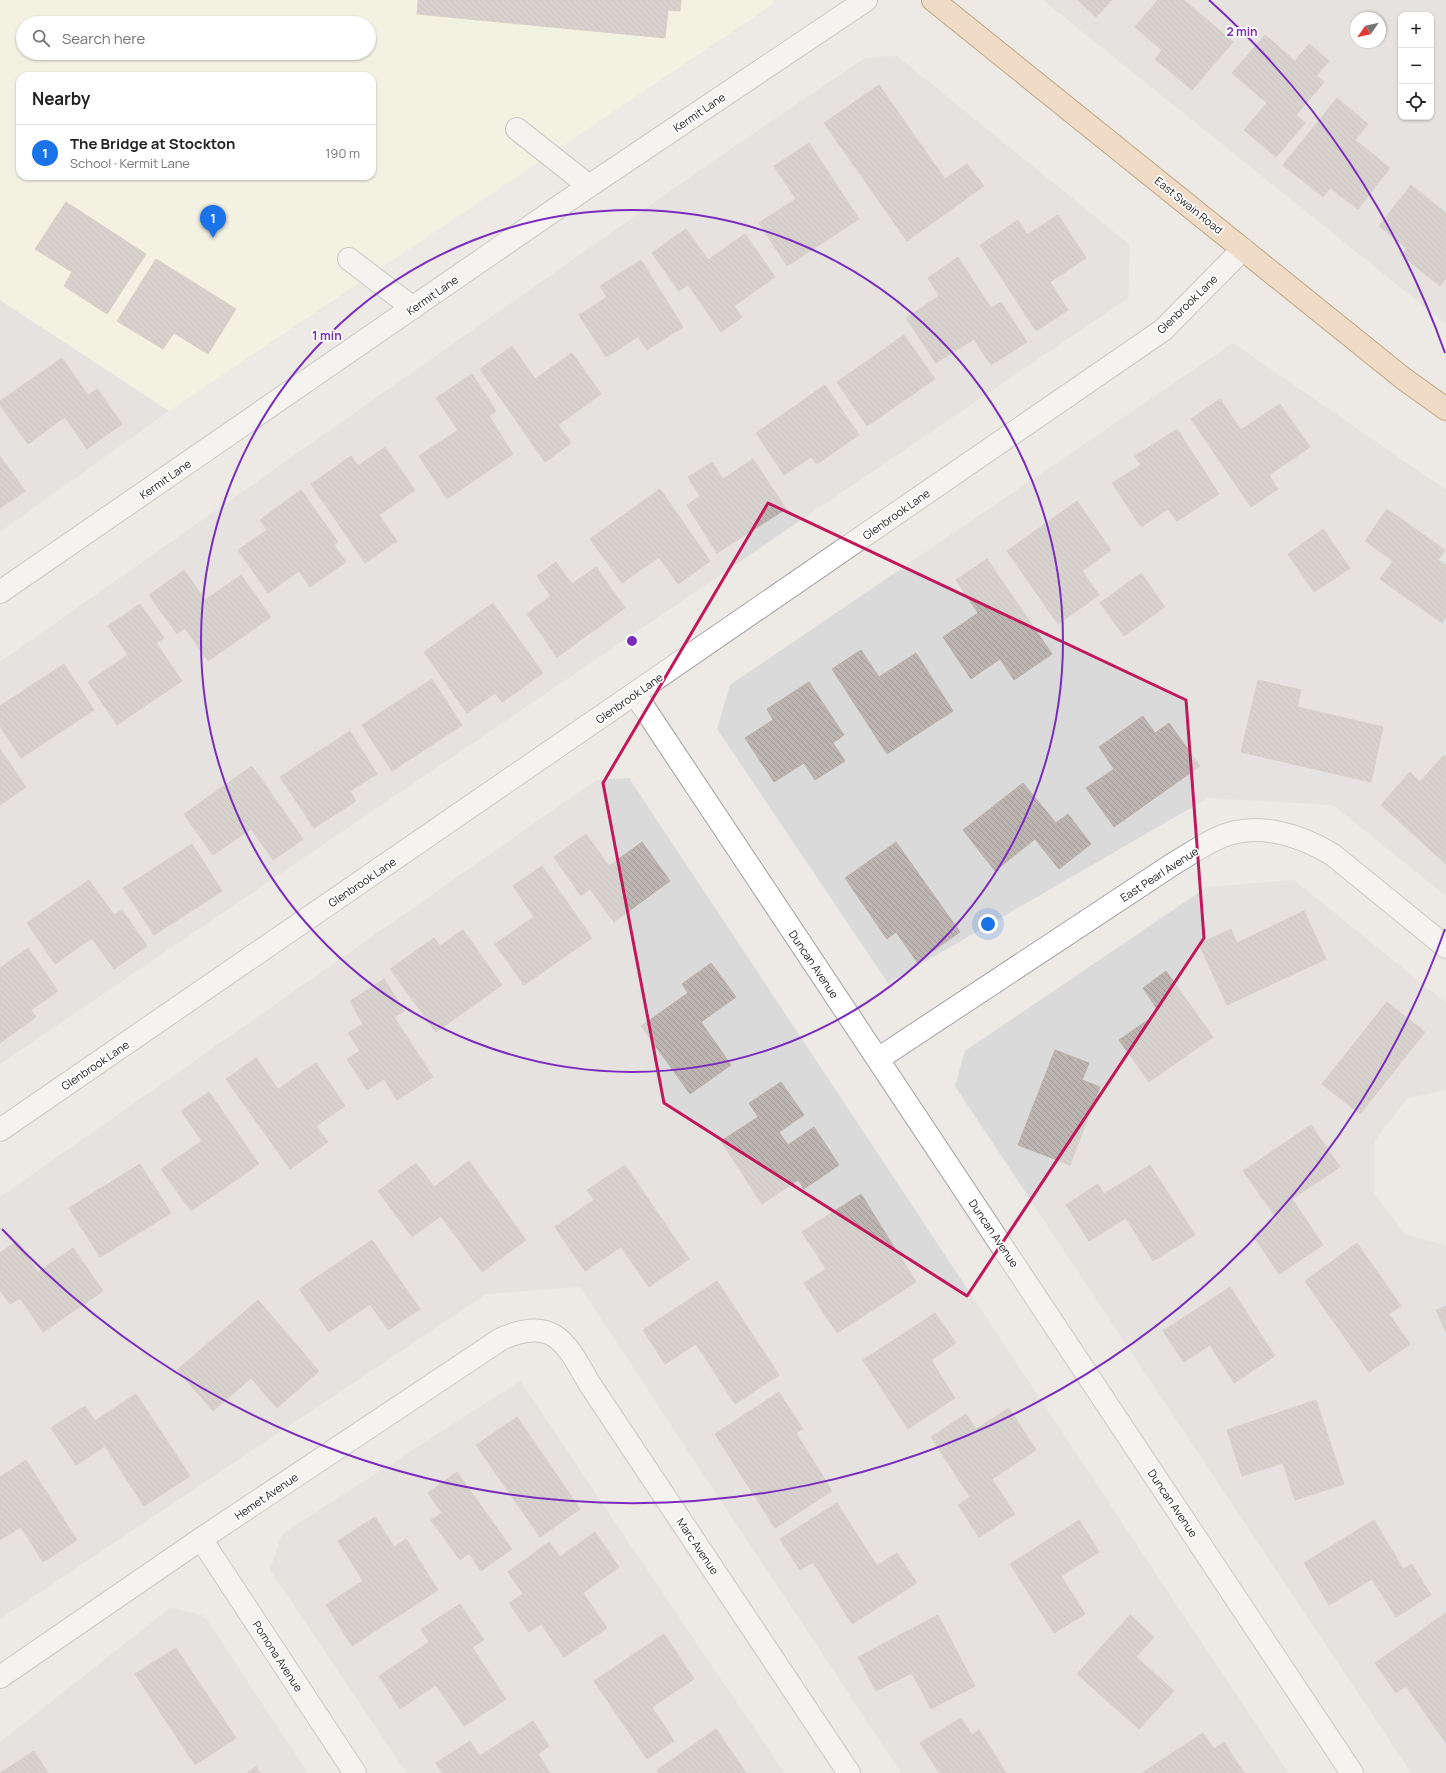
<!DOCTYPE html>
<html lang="en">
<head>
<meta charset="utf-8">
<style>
  body { margin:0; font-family:Manrope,sans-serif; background:#f2f2f2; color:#222 }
  .controls { position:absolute; right:12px; top:12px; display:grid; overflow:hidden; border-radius:8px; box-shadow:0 1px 3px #0004 }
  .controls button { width:36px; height:36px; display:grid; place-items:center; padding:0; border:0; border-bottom:1px solid #e0e0e0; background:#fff; color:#222; font:20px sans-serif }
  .compass { position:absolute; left:1350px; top:12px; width:36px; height:36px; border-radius:50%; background:#fff; box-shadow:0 1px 3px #0004; rotate:236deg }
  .you { position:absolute; left:988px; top:924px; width:14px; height:14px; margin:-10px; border:3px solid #fff; border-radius:50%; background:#1a73e8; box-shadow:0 0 0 6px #1a73e833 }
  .badge { display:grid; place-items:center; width:26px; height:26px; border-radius:50%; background:#1a73e8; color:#fff; font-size:13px; font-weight:700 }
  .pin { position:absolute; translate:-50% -33px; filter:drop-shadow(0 1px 2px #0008) }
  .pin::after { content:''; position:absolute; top:21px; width:14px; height:12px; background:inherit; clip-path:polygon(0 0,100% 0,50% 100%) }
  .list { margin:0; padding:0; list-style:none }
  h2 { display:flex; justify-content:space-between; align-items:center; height:52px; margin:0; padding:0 16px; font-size:17px }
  h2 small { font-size:13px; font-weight:400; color:#767676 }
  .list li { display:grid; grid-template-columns:26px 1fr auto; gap:12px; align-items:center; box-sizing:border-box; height:56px; padding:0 16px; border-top:1px solid #e0e0e0 }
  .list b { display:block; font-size:15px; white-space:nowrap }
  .list p { margin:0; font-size:13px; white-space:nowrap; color:#767676 }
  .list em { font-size:13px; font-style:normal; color:#767676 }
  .icon { flex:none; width:22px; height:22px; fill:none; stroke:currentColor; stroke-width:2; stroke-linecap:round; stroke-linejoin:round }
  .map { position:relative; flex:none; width:1446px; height:1773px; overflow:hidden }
  .search { position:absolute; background:#fff; box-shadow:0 1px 3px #0004; left:16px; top:16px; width:360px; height:44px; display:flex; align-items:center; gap:10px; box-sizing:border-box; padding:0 14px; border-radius:22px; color:#767676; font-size:15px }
  .panel { position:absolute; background:#fff; box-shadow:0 1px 3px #0004; left:16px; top:72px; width:360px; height:108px; border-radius:12px }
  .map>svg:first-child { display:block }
  .residential { fill:#dbdada; fill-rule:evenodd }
  .education { fill:#fbfade; fill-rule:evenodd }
  .building { fill:url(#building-back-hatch); stroke:#bdb0a7 }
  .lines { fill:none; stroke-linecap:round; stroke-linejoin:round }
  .minor-casing { stroke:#a1a1a1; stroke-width:24 }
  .major-casing { stroke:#87580e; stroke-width:24 }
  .minor { stroke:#fff; stroke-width:22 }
  .major { stroke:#f2cba3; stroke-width:22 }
  .marked { fill:none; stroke:#c2185b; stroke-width:3; stroke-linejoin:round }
  .ring { fill:none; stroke:#7b2cbf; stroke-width:2 }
  .labels { text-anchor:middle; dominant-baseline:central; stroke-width:3.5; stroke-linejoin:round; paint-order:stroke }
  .street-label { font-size:11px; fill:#1d1d1d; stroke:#fff }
  .centre { fill:#7b2cbf; stroke:#fff; stroke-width:2 }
  .ring-label { font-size:12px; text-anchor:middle; font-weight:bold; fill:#7b2cbf; stroke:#fff; stroke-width:3.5; stroke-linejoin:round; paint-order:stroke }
</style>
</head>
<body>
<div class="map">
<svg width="1446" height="1773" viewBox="0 0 1446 1773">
  <defs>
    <pattern id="building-back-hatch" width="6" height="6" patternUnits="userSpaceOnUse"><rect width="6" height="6" fill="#bdb5b1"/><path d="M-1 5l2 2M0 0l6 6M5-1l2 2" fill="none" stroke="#a29b98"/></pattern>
  </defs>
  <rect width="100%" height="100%" fill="#ede9e4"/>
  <path class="residential" d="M 1043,0 L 1446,0 L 1446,324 L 1090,38 ZM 1401,15 L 1431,15 L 1431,117 L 1401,117 ZM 1356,18 L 1380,18 L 1380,42 L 1356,42 Z
    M 897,56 L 1130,245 L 1128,298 L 0,1064 L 0,662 L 719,157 L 865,58 Z
    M 0,300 L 169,411 L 0,532 Z
    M 1233,343 L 1446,490 L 1446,896 L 1333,805 L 1208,798 L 888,983 L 717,729 L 730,685 Z
    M 629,778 L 1288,1773 L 901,1773 L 580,1287 L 486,1294 L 0,1619 L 0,1197 L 596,780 Z
    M 1294,880 L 1446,1003 L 1446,1090 L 1408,1098 L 1374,1141 L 1374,1193 L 1405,1234 L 1446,1246 L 1446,1773 L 1411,1773 L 955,1086 L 965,1051 L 1207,887 Z
    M 520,1381 L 784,1773 L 407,1773 L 270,1570 L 282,1534 Z
    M 170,1608 L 202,1615 L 207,1620 L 308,1773 L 0,1773 L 0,1742 Z"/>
  <path class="education" d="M 0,0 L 774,0 L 772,5 L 169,411 L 0,300 ZM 23,23 L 369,23 L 369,53 L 23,53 ZM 20,76 L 372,76 L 372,176 L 20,176 Z"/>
  <path class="building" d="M 418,0 L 681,0 L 680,11 L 668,10 L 665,38 L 417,14 Z
    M 1078,0 L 1112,0 L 1096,17 Z
    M 1158,0 L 1184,0 L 1233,42 L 1192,90 L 1155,59 L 1162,50 L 1135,27 Z
    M 1265,35 L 1295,61 L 1309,44 L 1329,61 L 1316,76 L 1324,82 L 1296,115 L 1305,123 L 1276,157 L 1244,130 L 1267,103 L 1232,73 Z
    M 879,85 L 945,179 L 967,164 L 984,186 L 907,241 L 824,123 Z
    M 1337,98 L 1368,124 L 1355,140 L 1390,168 L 1358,209 L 1330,188 L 1323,197 L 1283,165 Z
    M 809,143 L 859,219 L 787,266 L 759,223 L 796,199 L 774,166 Z
    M 1411,185 L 1446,213 L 1446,278 L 1440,286 L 1401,255 L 1407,248 L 1379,226 Z
    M 66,202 L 146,254 L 107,314 L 64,286 L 72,272 L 35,249 Z
    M 1058,215 L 1086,258 L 1050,282 L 1068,310 L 1036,331 L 980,245 L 1018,220 L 1027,235 Z
    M 686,229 L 708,260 L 745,234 L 775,277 L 734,306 L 742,317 L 721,332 L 688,285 L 679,291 L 652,253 Z
    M 958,257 L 991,308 L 1001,302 L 1027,342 L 991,365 L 974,339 L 936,363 L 906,318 L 939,296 L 928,278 Z
    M 156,259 L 236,309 L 208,354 L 174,333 L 163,349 L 117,321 Z
    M 641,260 L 683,327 L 647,350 L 638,337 L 606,357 L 579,315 L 607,297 L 600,286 Z
    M 904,335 L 935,379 L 867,426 L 837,382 Z
    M 512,346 L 535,379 L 572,353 L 601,394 L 558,425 L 571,443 L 545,462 L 480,369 Z
    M 62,358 L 88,395 L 97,389 L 122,424 L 87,449 L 65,417 L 28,444 L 0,405 L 0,401 Z
    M 472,374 L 496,411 L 489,416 L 513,454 L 447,499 L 419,456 L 458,430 L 436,398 Z
    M 825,385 L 859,435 L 817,464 L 811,457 L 784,475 L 756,433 Z
    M 1220,399 L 1241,430 L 1280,404 L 1310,447 L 1269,475 L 1278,489 L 1251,507 L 1191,419 Z
    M 1177,429 L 1219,494 L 1177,521 L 1168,509 L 1141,527 L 1112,483 L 1141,465 L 1135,456 Z
    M 385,447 L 415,490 L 379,515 L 397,541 L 365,563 L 311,484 L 351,456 L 358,466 Z
    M 0,456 L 25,491 L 0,508 Z
    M 753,459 L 786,509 L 717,553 L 687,505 L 700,496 L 688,477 L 712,462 L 723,479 Z
    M 660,489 L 710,561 L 678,584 L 659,557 L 622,583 L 590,539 Z
    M 301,490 L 338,542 L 334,545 L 346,562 L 310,587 L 299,571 L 268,593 L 238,550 L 267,530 L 260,520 Z
    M 1077,501 L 1111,550 L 1082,571 L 1099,595 L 1058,624 L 1007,551 Z
    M 1387,509 L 1445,550 L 1438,560 L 1446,565 L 1446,617 L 1442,623 L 1380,579 L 1393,561 L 1365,541 Z
    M 1323,529 L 1350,568 L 1314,592 L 1288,554 Z
    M 987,559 L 1052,654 L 1014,680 L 1000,659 L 971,679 L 943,637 L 978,613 L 956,580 Z
    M 556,562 L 572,584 L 596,567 L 625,608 L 557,657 L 527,614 L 551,596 L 537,576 Z
    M 184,570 L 205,600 L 241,575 L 271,617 L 208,661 L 185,628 L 177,634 L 149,595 Z
    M 1141,573 L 1165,607 L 1124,636 L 1100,603 Z
    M 493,603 L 543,673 L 502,702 L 495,693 L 467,713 L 424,652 Z
    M 140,604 L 164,638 L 156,643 L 182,681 L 117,725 L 88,682 L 128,655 L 108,626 Z
    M 861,650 L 879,677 L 916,653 L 953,711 L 887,754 L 832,669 Z
    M 64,664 L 94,710 L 21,758 L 0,726 L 0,706 Z
    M 432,679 L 462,725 L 392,771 L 362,725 Z
    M 1258,680 L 1301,690 L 1297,707 L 1383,727 L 1371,782 L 1241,752 Z
    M 809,682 L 844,735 L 833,743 L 845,761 L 815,780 L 804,763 L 774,782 L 745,738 L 773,720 L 767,709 Z
    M 1143,716 L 1155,733 L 1169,723 L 1200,766 L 1114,827 L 1086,788 L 1114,769 L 1099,747 Z
    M 350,731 L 377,774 L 350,791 L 356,801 L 314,828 L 280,777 Z
    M 0,749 L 26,787 L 0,805 Z
    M 1444,755 L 1446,757 L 1446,864 L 1381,805 L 1410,772 L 1420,782 Z
    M 252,766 L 303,839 L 273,860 L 251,829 L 213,855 L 184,814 Z
    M 1023,783 L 1056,823 L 1068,814 L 1091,844 L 1059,869 L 1035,839 L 995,871 L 963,830 Z
    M 586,834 L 609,866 L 642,842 L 670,881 L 614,922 L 590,889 L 581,896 L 554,857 Z
    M 896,842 L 960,932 L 917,962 L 896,932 L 887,939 L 845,878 Z
    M 192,844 L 222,891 L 154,935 L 123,888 Z
    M 542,866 L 592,938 L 524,985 L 495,944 L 534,917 L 513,886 Z
    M 89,880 L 114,915 L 122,910 L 147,946 L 114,969 L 92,938 L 55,964 L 27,923 Z
    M 1304,911 L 1326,959 L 1227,1005 L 1199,944 L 1231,929 L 1237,943 Z
    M 463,930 L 502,985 L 436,1032 L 390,969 L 434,938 L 440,946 Z
    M 28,948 L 58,991 L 31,1010 L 36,1017 L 0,1043 L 0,968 Z
    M 711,963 L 736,997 L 701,1022 L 731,1065 L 690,1094 L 641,1026 L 688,993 L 682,984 Z
    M 1166,971 L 1213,1037 L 1149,1082 L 1119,1040 L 1159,1012 L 1143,988 Z
    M 384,979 L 404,1011 L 394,1017 L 433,1077 L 397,1100 L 384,1079 L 367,1090 L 347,1059 L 360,1051 L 348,1033 L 363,1024 L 350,1001 Z
    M 1387,1002 L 1425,1032 L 1360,1114 L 1322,1084 Z
    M 1055,1050 L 1089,1063 L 1082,1080 L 1100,1087 L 1070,1165 L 1018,1145 Z
    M 256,1058 L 278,1089 L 316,1063 L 345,1106 L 316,1126 L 328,1142 L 290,1169 L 226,1079 Z
    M 781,1082 L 804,1115 L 779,1132 L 788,1145 L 814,1127 L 839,1165 L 804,1189 L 798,1180 L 762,1204 L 721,1141 L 758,1117 L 749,1103 Z
    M 209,1092 L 259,1164 L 191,1211 L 161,1169 L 202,1141 L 181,1111 Z
    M 1311,1125 L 1340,1167 L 1292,1199 L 1323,1245 L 1279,1274 L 1253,1235 L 1277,1219 L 1243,1171 Z
    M 469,1161 L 526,1240 L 482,1272 L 441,1216 L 412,1237 L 378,1191 L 416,1163 L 434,1187 Z
    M 140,1164 L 171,1213 L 100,1257 L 69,1208 Z
    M 625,1165 L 689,1259 L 649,1287 L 621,1247 L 585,1271 L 555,1227 L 594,1200 L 587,1190 Z
    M 1150,1165 L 1195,1235 L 1153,1261 L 1126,1218 L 1089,1241 L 1066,1205 L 1098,1184 L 1104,1194 Z
    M 861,1194 L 916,1282 L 837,1333 L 804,1283 L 826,1269 L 802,1232 Z
    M 372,1240 L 420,1309 L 388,1330 L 370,1304 L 329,1332 L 299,1289 Z
    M 17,1241 L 38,1272 L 73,1248 L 103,1291 L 43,1332 L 20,1298 L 10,1304 L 0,1290 L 0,1253 Z
    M 1357,1243 L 1401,1306 L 1389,1314 L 1410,1344 L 1369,1372 L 1305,1281 Z
    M 717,1281 L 779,1375 L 735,1404 L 696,1344 L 665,1364 L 643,1330 Z
    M 1230,1287 L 1275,1356 L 1234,1383 L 1210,1345 L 1184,1362 L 1163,1331 Z
    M 258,1300 L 319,1371 L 277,1408 L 251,1378 L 213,1411 L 177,1370 Z
    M 1446,1306 L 1446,1332 L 1436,1310 Z
    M 935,1313 L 956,1343 L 931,1360 L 955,1398 L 908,1429 L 863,1360 Z
    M 779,1392 L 803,1429 L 796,1433 L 832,1491 L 775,1528 L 715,1434 Z
    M 136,1394 L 190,1476 L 144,1506 L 105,1446 L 76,1465 L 51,1428 L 85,1406 L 95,1421 Z
    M 1316,1400 L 1344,1484 L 1295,1500 L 1283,1463 L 1242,1476 L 1227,1430 Z
    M 1009,1408 L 1036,1450 L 992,1479 L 1015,1514 L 979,1537 L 958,1505 L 970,1497 L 931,1437 L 966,1414 L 976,1429 Z
    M 517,1417 L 580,1509 L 540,1537 L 476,1445 Z
    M 26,1460 L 77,1540 L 43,1562 L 21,1527 L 0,1540 L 0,1477 Z
    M 457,1472 L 512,1549 L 481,1571 L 469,1553 L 460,1560 L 431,1520 L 442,1513 L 428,1493 Z
    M 837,1503 L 877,1566 L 897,1553 L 917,1583 L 852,1624 L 813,1562 L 800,1570 L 780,1539 Z
    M 375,1517 L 394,1547 L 406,1539 L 438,1590 L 352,1646 L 326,1605 L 363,1581 L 338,1541 Z
    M 1079,1520 L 1099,1552 L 1061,1576 L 1085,1614 L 1054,1633 L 1010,1564 Z
    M 1374,1520 L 1403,1569 L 1412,1564 L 1431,1595 L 1396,1617 L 1372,1579 L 1329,1605 L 1304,1563 Z
    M 595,1532 L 619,1567 L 583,1593 L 607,1628 L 564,1657 L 541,1624 L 529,1632 L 509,1603 L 523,1594 L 508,1572 L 549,1542 L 560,1557 Z
    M 460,1604 L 484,1640 L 472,1647 L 506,1699 L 464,1726 L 436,1685 L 400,1709 L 379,1676 L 429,1642 L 421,1629 Z
    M 1446,1613 L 1446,1743 L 1406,1686 L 1396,1693 L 1375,1663 Z
    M 938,1615 L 975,1686 L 931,1709 L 912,1673 L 876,1691 L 858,1657 Z
    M 1130,1615 L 1154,1637 L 1136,1657 L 1174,1691 L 1139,1729 L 1077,1674 Z
    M 664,1634 L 694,1679 L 652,1707 L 674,1741 L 647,1759 L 594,1681 Z
    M 176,1648 L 236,1738 L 195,1765 L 135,1674 Z
    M 961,1718 L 972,1735 L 979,1730 L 1006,1773 L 939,1773 L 920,1743 Z
    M 533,1721 L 549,1746 L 538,1754 L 550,1773 L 442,1773 L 436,1763 L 470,1741 L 480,1756 Z
    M 716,1729 L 746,1773 L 659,1773 L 657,1770 Z
    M 1203,1733 L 1214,1749 L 1224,1742 L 1244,1773 L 1142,1773 Z
    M 34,1751 L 48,1773 L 0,1773 Z
    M 256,1767 L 260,1773 L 247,1773 Z"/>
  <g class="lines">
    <defs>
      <path id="minor" d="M 517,129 L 589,186
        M 349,259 L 413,308
        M 0,592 L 589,186 L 866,0
        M 635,694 L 1352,1773
        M 878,1059 L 1173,864 C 1187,856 1201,846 1216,839 C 1254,820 1299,834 1333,855 L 1446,947
        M 0,1130 L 1163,330 L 1243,249
        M 201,1539 L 355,1773
        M 0,1677 L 201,1539 L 501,1339 C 553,1316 566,1342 589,1383 L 849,1773"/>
      <path id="major" d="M 933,0 L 1404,379 L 1446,409"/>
    </defs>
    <use href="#minor" class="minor-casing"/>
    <use href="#major" class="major-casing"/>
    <use href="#minor" class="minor"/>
    <use href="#major" class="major"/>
  </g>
  <path d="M0 0H1446V1773H0ZM 768,503 L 1186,700 L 1204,938 L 967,1296 L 664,1103 L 603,783 Z" fill="#ede9e4" fill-opacity=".55" fill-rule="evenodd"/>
  <path class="marked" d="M 768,503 L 1186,700 L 1204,938 L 967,1296 L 664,1103 L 603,783 Z"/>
  <g class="ring">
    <circle cx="632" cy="641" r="431"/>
    <path d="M1445 929A862 862 0 0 1 2 1229M1209 0A862 862 0 0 1 1445 353"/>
  </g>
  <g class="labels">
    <g class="street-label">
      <text transform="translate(699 112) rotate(-34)">Kermit Lane</text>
      <text transform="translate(1189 205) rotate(39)">East Swain Road</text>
      <text transform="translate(432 295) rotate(-35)">Kermit Lane</text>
      <text transform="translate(1187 304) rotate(-44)">Glenbrook Lane</text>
      <text transform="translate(165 479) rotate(-35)">Kermit Lane</text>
      <text transform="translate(896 514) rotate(-35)">Glenbrook Lane</text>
      <text transform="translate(629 698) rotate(-35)">Glenbrook Lane</text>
      <text transform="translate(1159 874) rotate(-33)">East Pearl Avenue</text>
      <text transform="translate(362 882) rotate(-34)">Glenbrook Lane</text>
      <text transform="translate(814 964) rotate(56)">Duncan Avenue</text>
      <text transform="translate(95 1065) rotate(-34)">Glenbrook Lane</text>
      <text transform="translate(994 1233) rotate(56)">Duncan Avenue</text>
      <text transform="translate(266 1496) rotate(-34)">Hemet Avenue</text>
      <text transform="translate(1173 1503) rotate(56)">Duncan Avenue</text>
      <text transform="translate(698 1546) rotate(56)">Marc Avenue</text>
      <text transform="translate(278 1656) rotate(57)">Pomona Avenue</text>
    </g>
  </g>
  <circle cx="632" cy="641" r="6" class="centre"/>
  <g class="ring-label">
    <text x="1242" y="36">2 min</text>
    <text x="327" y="340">1 min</text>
  </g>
</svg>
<div class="controls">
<button>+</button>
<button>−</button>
<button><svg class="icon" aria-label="locate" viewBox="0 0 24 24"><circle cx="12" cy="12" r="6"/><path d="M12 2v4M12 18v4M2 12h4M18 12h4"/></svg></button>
</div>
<svg class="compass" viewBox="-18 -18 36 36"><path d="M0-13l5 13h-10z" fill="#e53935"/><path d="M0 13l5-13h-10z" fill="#767676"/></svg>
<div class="you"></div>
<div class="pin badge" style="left:213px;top:238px">1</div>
<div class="search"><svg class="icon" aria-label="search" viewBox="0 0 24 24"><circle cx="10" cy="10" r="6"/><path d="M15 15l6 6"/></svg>Search here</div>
<section class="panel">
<h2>Nearby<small></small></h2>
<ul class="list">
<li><span class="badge">1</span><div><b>The Bridge at Stockton</b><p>School · Kermit Lane</p></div><em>190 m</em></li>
</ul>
</section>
</div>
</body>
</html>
